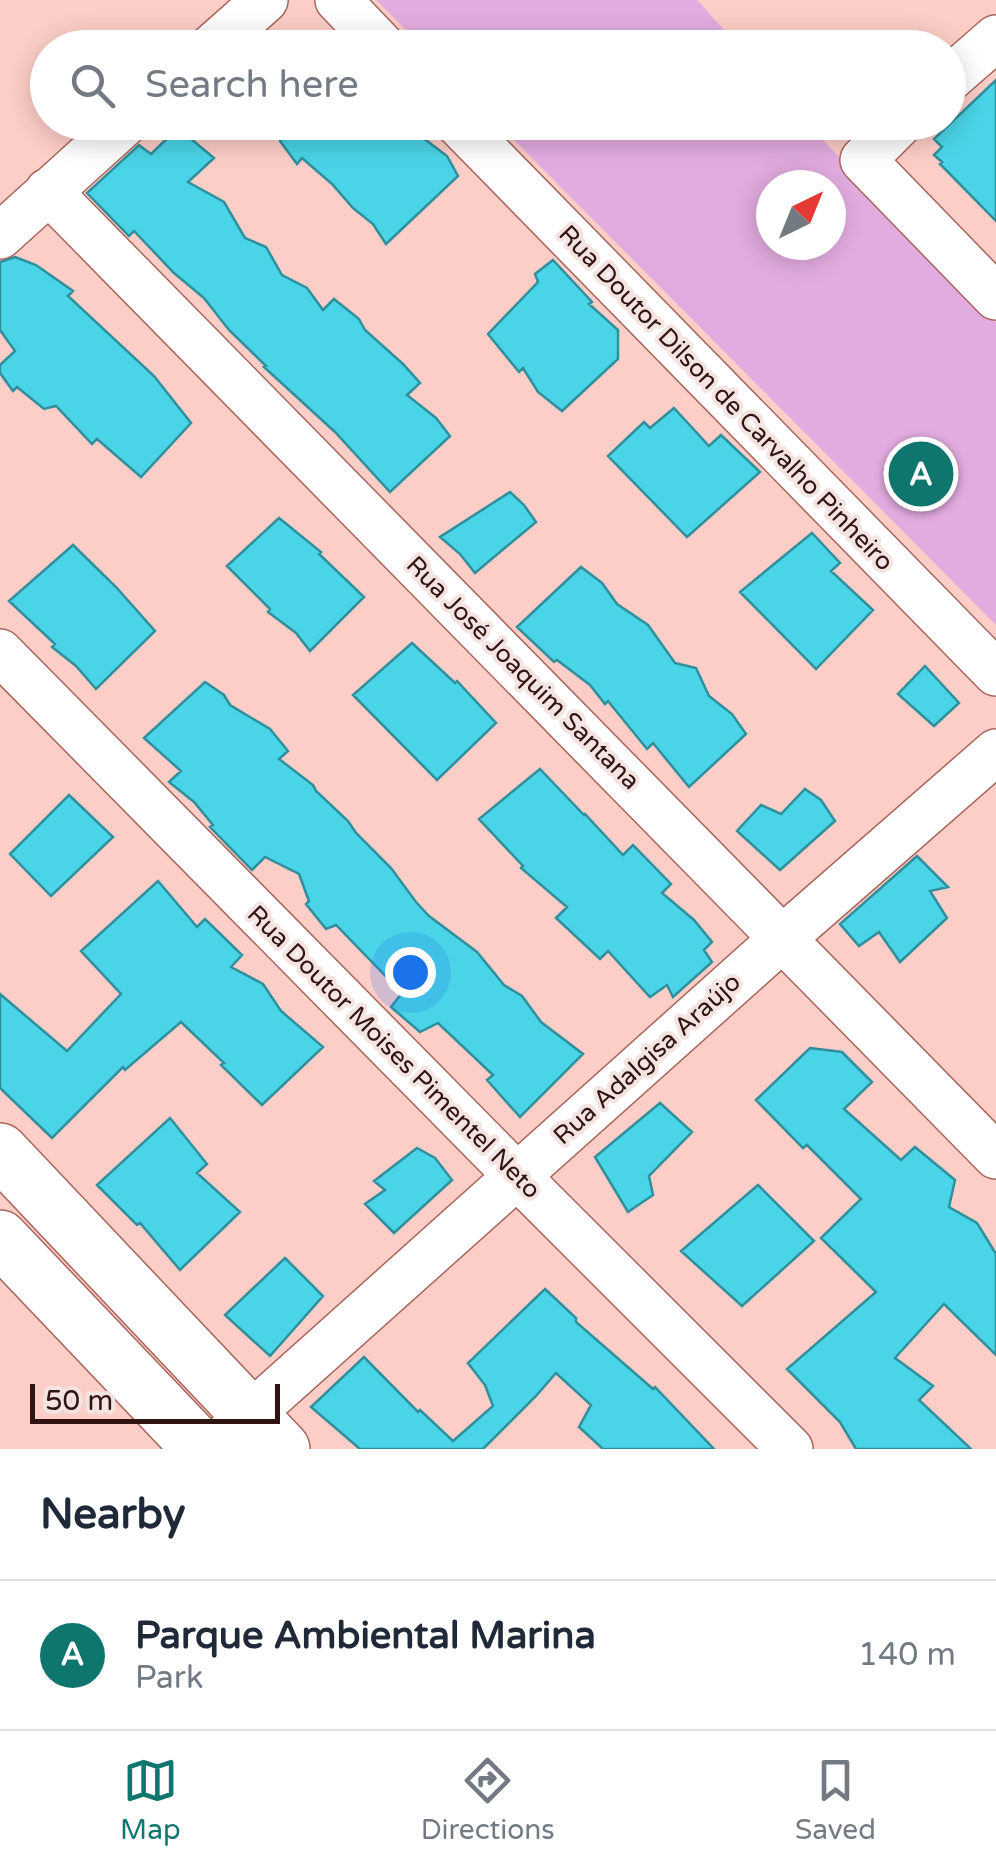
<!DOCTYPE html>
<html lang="en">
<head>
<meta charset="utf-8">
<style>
  body { margin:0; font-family:"Varela Round",sans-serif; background:#f6f6f7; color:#1f2937 }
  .compass { position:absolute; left:756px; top:170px; width:90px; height:90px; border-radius:50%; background:#fff; box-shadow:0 5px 25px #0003; rotate:43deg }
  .scale { position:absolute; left:30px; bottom:25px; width:250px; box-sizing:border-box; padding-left:10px; border:5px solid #2f1411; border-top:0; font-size:28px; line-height:35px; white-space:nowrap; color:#2f1411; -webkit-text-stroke:8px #f4e4e1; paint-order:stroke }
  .you { position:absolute; left:410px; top:972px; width:35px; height:35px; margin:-25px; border:8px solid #fff; border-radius:50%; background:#1a73e8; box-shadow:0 0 0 15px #1a73e833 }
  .badge { display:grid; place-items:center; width:65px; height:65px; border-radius:50%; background:#0f766e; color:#fff; font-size:32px; font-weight:700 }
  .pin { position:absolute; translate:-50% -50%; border:5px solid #fff; box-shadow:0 2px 10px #0006 }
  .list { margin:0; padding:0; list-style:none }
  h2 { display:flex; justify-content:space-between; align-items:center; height:130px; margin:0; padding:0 40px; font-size:42px }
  h2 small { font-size:32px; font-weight:400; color:#747a83 }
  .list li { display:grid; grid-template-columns:65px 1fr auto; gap:30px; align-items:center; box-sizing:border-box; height:150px; padding:0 40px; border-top:2px solid #e0e1e3 }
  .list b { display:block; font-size:38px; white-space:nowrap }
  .list p { margin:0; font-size:32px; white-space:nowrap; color:#747a83 }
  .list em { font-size:32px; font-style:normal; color:#747a83 }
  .icon { flex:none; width:55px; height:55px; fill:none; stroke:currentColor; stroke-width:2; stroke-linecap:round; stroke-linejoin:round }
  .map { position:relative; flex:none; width:996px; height:1449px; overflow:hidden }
  .search { position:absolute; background:#fff; box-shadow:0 5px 25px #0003; left:30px; right:30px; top:30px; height:110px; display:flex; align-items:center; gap:25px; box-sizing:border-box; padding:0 35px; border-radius:55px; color:#747a83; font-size:38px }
  .sheet { height:280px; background:#fff }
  nav { display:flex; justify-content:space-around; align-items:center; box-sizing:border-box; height:140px; border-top:2px solid #e0e1e3; background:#fff; font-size:28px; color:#747a83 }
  nav a { display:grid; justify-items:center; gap:5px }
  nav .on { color:#0f766e }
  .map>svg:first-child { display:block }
  .green { fill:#e3ace0; fill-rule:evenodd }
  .building { fill:#4ad4e7; stroke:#2f8f9c; stroke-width:2.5 }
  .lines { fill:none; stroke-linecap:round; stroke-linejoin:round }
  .minor-casing { stroke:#a8655c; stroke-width:48 }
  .major-casing { stroke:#a8655c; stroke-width:58 }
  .minor { stroke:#fff; stroke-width:45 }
  .major { stroke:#fff; stroke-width:55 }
  .labels { text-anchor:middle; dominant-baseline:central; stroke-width:8; stroke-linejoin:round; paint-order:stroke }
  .street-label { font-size:25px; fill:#2f1411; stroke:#f4e4e1 }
</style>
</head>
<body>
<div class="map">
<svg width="996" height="1449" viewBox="0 0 996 1449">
  <rect width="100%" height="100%" fill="#fdcec7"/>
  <path class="green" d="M 376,0 L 697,0 L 740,47 L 423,47 Z
    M 497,123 L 807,123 L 996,323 L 996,625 ZM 771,185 L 831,185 L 831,245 L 771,245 Z"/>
  <path class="building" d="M 996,80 L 996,221 L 940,164 L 942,162 L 934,155 L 942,147 L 934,139 Z
    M 297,122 L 430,122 L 418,134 L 447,156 L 458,176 L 386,244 L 373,224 L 353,208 L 332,184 L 302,158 L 297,164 L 280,141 Z
    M 178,128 L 214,158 L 188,182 L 224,202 L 245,238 L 266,247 L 282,275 L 307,288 L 323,310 L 334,299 L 359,319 L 365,330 L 403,364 L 420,383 L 407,395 L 436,418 L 450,436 L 390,492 L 335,432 L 264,367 L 266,366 L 229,330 L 204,298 L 174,273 L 134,231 L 129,236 L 87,193 L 139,145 L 151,154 Z
    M 15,257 L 36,265 L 73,291 L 68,296 L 154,376 L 191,423 L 141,477 L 97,439 L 92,444 L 56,406 L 44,409 L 17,387 L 13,391 L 0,373 L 0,365 L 15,351 L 0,330 L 0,262 Z
    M 553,260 L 592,302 L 589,304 L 618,330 L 618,359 L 562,411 L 538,392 L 523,368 L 519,372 L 488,334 L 538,282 L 535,274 Z
    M 674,408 L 709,446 L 721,435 L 760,472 L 687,537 L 608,456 L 644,422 L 650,428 Z
    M 510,492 L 524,505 L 536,522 L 475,573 L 460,554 L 440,537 Z
    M 279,518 L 321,552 L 319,554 L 364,597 L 310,651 L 296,633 L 268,612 L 270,609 L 227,566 Z
    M 812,533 L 840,563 L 831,571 L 873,610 L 816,669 L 740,592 Z
    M 73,545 L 116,587 L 155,631 L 96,689 L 76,666 L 52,647 L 55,644 L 9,601 Z
    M 581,567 L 602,583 L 617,604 L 648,625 L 675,663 L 696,668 L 709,696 L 732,714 L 746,734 L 689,787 L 653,743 L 647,749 L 608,701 L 605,704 L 590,685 L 557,660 L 554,662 L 517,627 Z
    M 412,643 L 455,683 L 457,681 L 496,723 L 437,780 L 353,695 Z
    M 925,666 L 959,703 L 934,726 L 898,694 Z
    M 205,682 L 224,695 L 230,705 L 270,729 L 288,751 L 279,759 L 313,785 L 316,791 L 348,821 L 356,833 L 391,868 L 416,902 L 429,916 L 477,952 L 504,985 L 522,996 L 541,1022 L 583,1054 L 520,1117 L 487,1080 L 493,1075 L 438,1023 L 420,1032 L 391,1007 L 402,993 L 336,925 L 326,929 L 306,904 L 309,901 L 299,874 L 265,857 L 252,870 L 210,827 L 213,825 L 194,802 L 169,782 L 181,771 L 144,738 Z
    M 540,769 L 584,815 L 585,814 L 623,855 L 633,845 L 671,884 L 662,893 L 694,920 L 712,942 L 704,950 L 712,962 L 673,997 L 667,985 L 650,997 L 608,951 L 600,959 L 556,918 L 567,907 L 521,868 L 523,866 L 479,819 Z
    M 805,789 L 821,800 L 835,821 L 780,870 L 737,831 L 761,805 L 781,814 Z
    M 69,795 L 113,837 L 51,896 L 10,854 Z
    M 917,856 L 948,887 L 930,891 L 947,918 L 900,962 L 879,932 L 859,946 L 840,924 Z
    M 158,881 L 197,927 L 205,919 L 242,955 L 231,967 L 263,984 L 281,1011 L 323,1047 L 262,1105 L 221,1065 L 224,1063 L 181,1022 L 125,1070 L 123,1067 L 52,1138 L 0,1088 L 0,994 L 67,1051 L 121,994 L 81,951 Z
    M 810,1048 L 842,1052 L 872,1082 L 844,1109 L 901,1160 L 915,1147 L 955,1180 L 949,1207 L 977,1223 L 996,1254 L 996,1355 L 944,1304 L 895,1358 L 933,1386 L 919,1400 L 971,1449 L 856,1449 L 840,1422 L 787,1369 L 876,1292 L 821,1238 L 861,1199 L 807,1145 L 803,1148 L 756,1100 Z
    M 660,1103 L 692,1132 L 649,1176 L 653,1195 L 628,1212 L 595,1157 Z
    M 170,1118 L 207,1164 L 197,1173 L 240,1212 L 180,1270 L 140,1223 L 137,1225 L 97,1185 Z
    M 417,1148 L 435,1158 L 452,1180 L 394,1233 L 365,1204 L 385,1190 L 374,1181 Z
    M 758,1185 L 814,1241 L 742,1306 L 681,1251 Z
    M 285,1258 L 323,1296 L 270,1356 L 225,1315 Z
    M 545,1289 L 576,1318 L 576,1322 L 653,1389 L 655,1387 L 714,1449 L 603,1449 L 579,1427 L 591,1405 L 556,1373 L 536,1396 L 483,1449 L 360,1449 L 311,1407 L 364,1357 L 418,1412 L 420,1410 L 453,1441 L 493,1406 L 485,1385 L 468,1363 Z"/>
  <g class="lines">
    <defs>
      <path id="minor" d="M 338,0 L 384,48
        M 211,48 L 265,0
        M 948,80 L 996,38
        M 457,122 L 996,673
        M 901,122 L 863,160 L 996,297
        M 48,191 L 996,1156
        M 0,236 L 126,122
        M 0,652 L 517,1176 L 790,1449
        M 212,1449 L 783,938 L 996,752"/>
      <path id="major" d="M 0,1151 L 282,1449
        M 0,1238 L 201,1449"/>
    </defs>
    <use href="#minor" class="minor-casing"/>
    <use href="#major" class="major-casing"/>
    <use href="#minor" class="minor"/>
    <use href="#major" class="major"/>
  </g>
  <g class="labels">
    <g class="street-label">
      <text transform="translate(726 398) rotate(46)">Rua Doutor Dilson de Carvalho Pinheiro</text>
      <text transform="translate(523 673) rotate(45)">Rua José Joaquim Santana</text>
      <text transform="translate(394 1052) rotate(45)">Rua Doutor Moises Pimentel Neto</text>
      <text transform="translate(647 1059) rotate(-42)">Rua Adalgisa Araújo</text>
    </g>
  </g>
</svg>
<svg class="compass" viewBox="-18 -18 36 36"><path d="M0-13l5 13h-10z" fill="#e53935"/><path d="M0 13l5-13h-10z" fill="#747a83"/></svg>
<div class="scale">50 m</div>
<div class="you"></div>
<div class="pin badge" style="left:921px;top:474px">A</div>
<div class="search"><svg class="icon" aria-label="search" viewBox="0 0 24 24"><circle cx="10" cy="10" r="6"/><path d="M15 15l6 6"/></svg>Search here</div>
</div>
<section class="sheet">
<h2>Nearby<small></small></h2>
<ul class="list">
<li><span class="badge">A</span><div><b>Parque Ambiental Marina</b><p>Park</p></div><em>140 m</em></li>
</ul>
</section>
<nav>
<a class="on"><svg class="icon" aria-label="map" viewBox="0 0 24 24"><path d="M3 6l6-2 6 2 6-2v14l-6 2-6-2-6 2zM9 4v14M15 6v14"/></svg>Map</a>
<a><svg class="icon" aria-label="directions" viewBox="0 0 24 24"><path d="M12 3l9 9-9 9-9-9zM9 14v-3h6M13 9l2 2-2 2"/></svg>Directions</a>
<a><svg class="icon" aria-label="saved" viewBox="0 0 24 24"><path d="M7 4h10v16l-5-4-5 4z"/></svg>Saved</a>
</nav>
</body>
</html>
